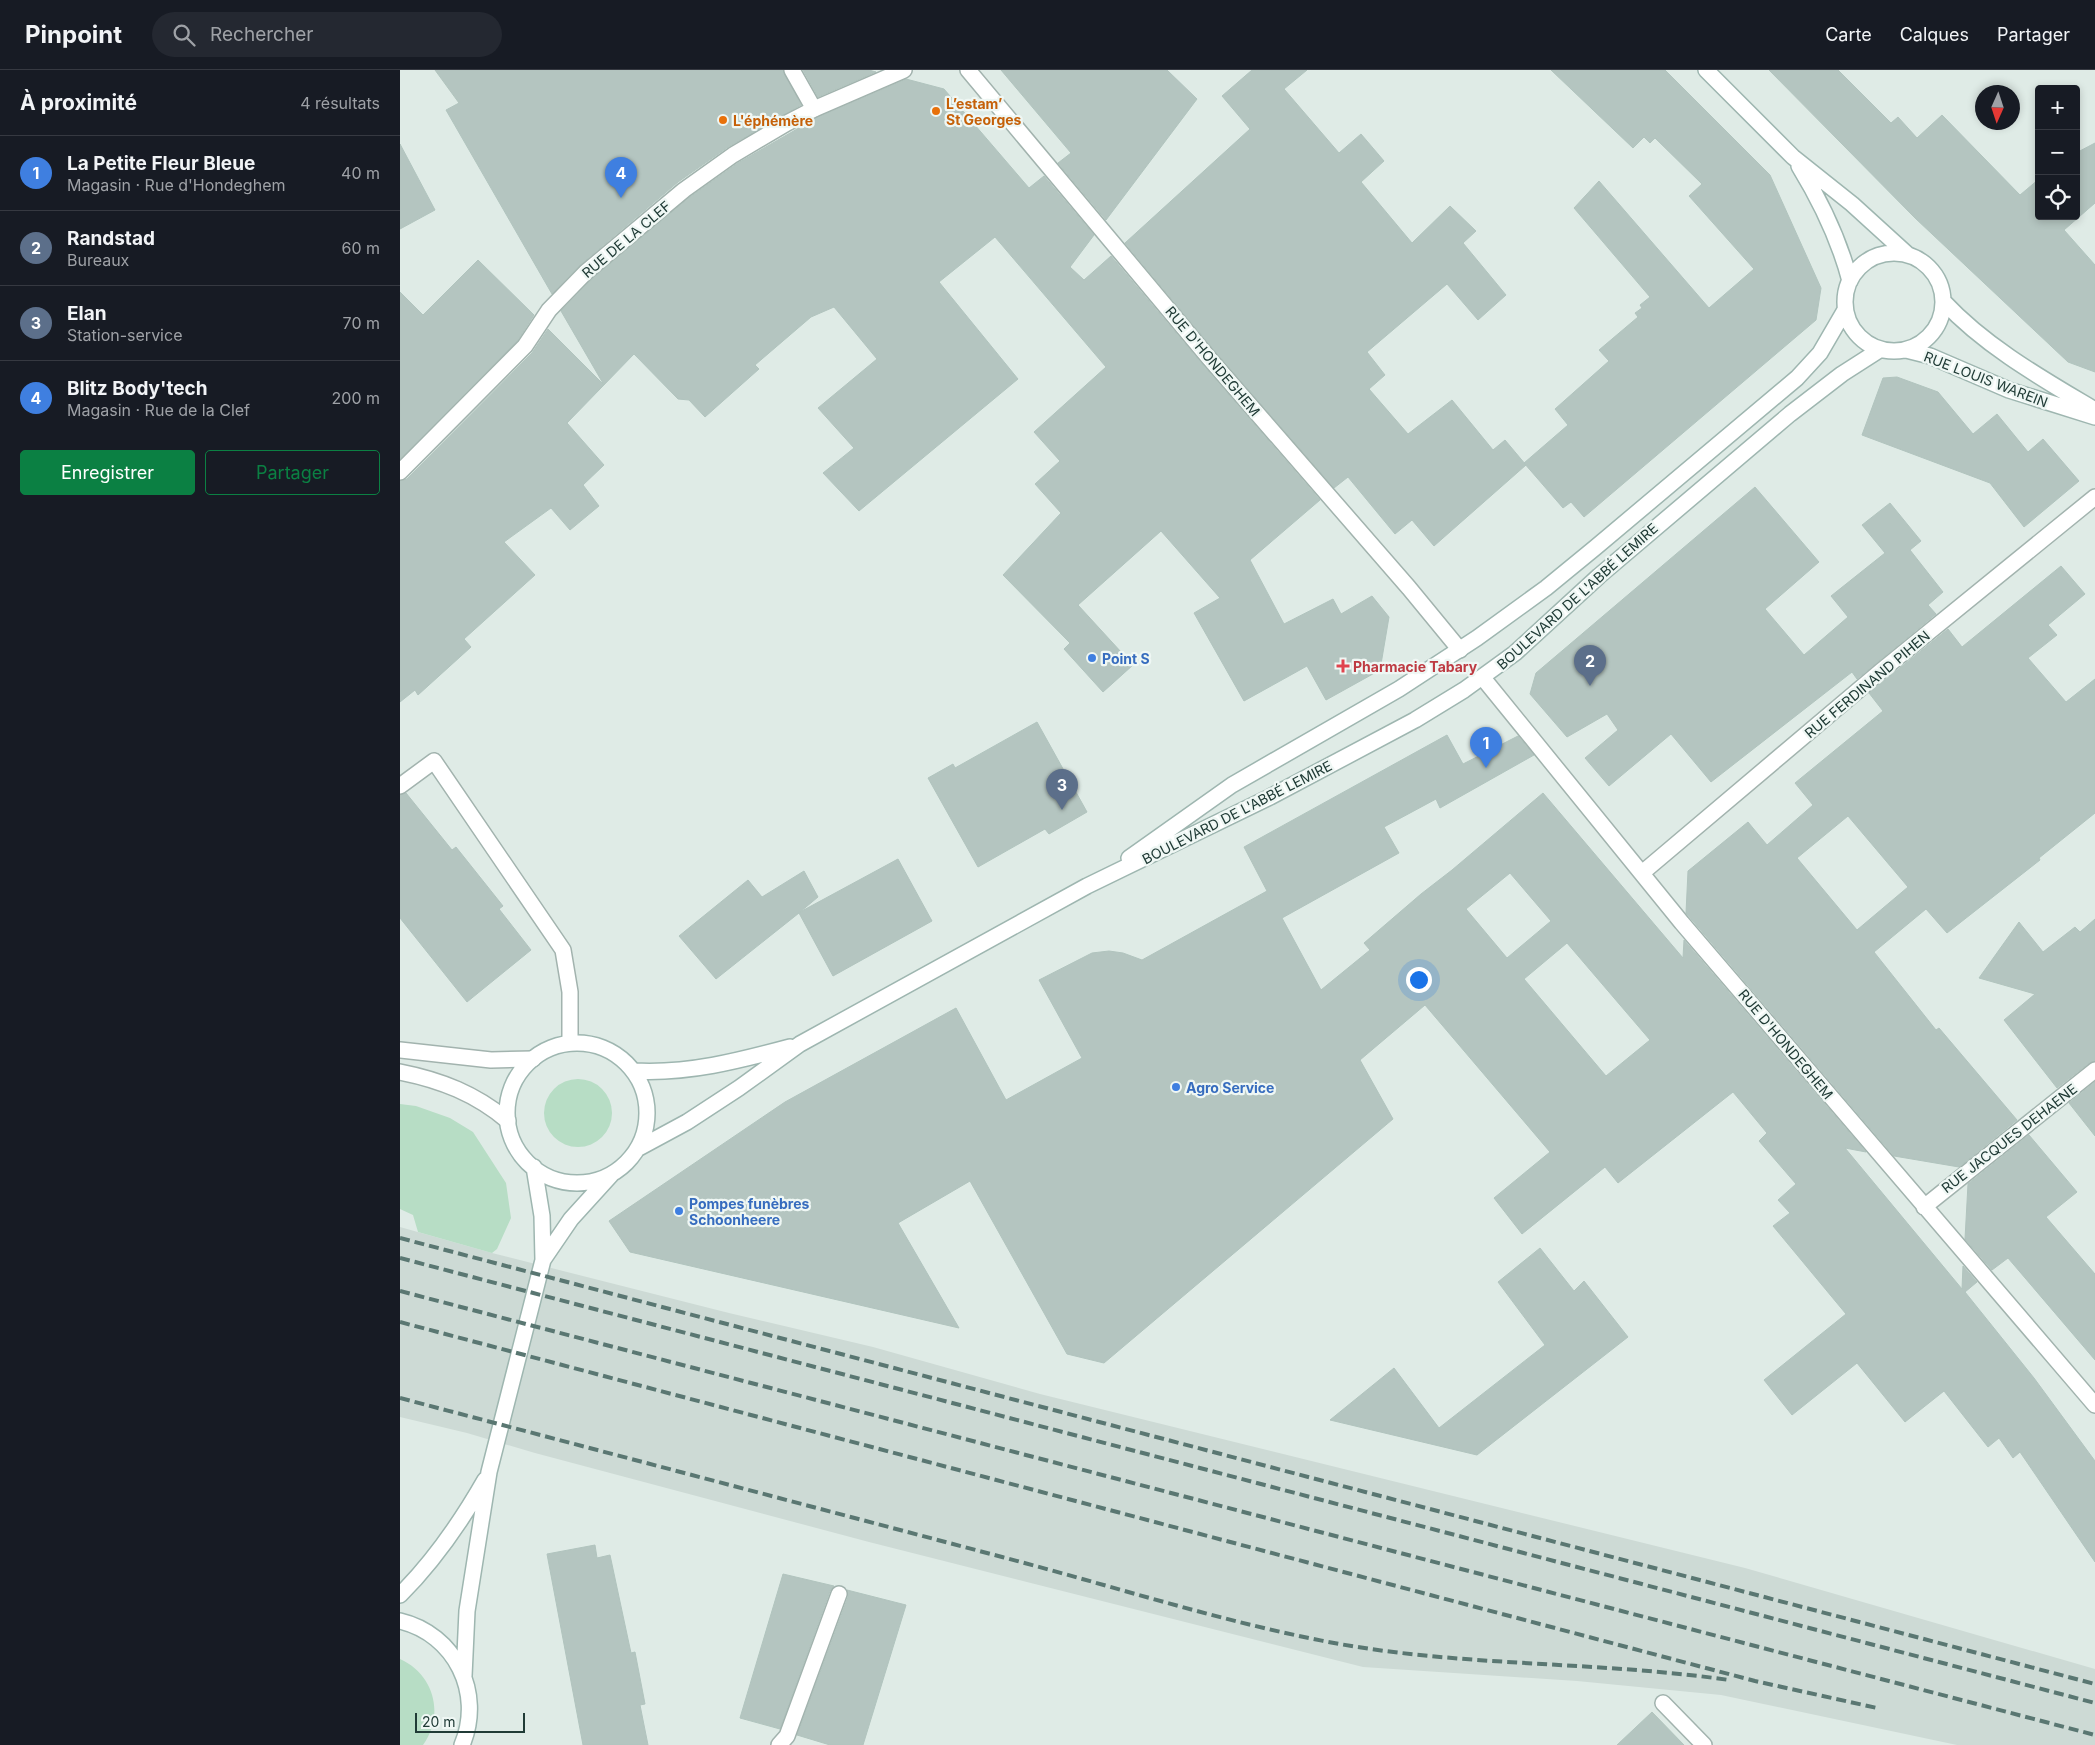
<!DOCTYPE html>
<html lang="fr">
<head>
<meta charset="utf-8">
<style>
  body { margin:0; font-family:Inter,sans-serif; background:#242831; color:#f1f3f6 }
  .controls { position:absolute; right:15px; top:15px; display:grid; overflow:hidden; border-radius:5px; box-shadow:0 2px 8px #0003 }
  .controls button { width:45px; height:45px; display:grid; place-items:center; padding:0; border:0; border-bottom:1px solid #363941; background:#171b24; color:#f1f3f6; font:25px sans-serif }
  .compass { position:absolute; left:1575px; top:15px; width:45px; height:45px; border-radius:50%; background:#171b24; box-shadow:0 2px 8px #0003; rotate:183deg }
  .scale { position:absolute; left:15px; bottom:12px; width:110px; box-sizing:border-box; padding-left:5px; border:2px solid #203b36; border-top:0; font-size:14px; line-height:18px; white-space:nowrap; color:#203b36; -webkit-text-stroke:4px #eff7f4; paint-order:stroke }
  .you { position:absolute; left:1018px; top:909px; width:18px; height:18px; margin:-12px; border:4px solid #fff; border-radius:50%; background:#1a73e8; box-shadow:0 0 0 8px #1a73e833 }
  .badge { display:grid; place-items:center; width:32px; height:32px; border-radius:50%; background:#0b8043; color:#fff; font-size:16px; font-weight:700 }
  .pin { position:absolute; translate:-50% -41px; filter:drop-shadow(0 1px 2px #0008) }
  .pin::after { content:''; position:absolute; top:26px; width:18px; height:15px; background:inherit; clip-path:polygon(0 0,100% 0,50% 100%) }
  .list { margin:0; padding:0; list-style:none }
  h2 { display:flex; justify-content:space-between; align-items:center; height:65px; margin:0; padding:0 20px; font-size:21px }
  h2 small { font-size:16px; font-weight:400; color:#9ea1a6 }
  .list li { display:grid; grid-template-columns:32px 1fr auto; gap:15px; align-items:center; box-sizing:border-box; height:75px; padding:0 20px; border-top:1px solid #363941 }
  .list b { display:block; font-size:19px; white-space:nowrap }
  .list p { margin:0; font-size:16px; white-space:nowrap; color:#9ea1a6 }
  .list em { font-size:16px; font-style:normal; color:#9ea1a6 }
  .actions { display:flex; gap:10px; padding:15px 20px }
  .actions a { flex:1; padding:11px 0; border:1px solid #0b8043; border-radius:5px; text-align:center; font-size:18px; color:#0b8043 }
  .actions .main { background:#0b8043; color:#fff }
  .icon { flex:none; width:28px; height:28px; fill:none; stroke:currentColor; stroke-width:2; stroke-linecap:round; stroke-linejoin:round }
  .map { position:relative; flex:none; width:1695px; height:1675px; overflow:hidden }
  header { display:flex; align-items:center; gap:30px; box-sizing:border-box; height:70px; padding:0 25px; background:#171b24; border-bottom:1px solid #363941 }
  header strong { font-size:24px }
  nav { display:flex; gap:28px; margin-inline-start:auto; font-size:18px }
  .search { width:350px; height:45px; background:#242831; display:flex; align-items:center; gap:12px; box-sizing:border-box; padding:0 18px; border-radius:28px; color:#9ea1a6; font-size:19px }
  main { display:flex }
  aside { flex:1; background:#171b24 }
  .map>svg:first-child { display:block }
  .built { fill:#cddad5 }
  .green { fill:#b7ddc5 }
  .building { fill:#b4c5c0; stroke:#b1c4be; fill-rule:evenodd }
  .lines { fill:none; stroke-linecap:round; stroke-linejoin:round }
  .service-casing { stroke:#a2b3ae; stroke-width:18 }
  .minor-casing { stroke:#a2b3ae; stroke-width:18 }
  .tertiary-casing { stroke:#a2b3ae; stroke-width:18 }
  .secondary-casing { stroke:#9eb6b0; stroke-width:18 }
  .service { stroke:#fff; stroke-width:15 }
  .minor { stroke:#fff; stroke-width:15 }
  .tertiary { stroke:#fff; stroke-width:15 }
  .secondary { stroke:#fff; stroke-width:15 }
  .rail { stroke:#5a7772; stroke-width:4; stroke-dasharray:10 5; stroke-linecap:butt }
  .food-dot { fill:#e8710a; stroke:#eff7f4; stroke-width:2 }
  .shop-dot { fill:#3f7fe0; stroke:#eff7f4; stroke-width:2 }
  .health-dot { fill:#e0444e; stroke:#eff7f4; stroke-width:2 }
  .labels { text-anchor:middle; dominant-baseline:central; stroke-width:4.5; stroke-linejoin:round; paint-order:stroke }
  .food-label { font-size:14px; font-weight:bold; fill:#c56008; stroke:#eff7f4; text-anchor:start }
  .street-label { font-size:14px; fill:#203b36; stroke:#eff7f4 }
  .shop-label { font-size:14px; font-weight:bold; fill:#366cbe; stroke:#eff7f4; text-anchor:start }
  .health-label { font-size:14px; font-weight:bold; fill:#be3a42; stroke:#eff7f4; text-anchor:start }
</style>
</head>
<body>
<header>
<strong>Pinpoint</strong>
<div class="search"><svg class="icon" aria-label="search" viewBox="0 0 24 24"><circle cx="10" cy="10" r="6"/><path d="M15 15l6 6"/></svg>Rechercher</div>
<nav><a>Carte</a><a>Calques</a><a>Partager</a></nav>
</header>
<main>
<aside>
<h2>À proximité<small>4 résultats</small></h2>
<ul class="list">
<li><span class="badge" style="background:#3f7fe0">1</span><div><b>La Petite Fleur Bleue</b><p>Magasin · Rue d'Hondeghem</p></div><em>40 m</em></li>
<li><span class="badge" style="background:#5c6f8a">2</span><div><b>Randstad</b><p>Bureaux</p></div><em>60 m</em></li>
<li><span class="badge" style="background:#5c6f8a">3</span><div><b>Elan</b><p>Station-service</p></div><em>70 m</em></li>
<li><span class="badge" style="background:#3f7fe0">4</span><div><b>Blitz Body'tech</b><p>Magasin · Rue de la Clef</p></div><em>200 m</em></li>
</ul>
<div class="actions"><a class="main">Enregistrer</a><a>Partager</a></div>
</aside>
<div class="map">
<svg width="1695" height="1675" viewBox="0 0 1695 1675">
  <rect width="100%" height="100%" fill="#dfebe6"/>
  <path class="built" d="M 0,1157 L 92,1183 L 329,1243 L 473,1277 L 640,1324 L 1345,1498 L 1695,1599 L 1695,1675 L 1557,1675 L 1321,1625 L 1177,1611 L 963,1597 L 469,1472 L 135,1383 L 67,1363 L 0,1347 Z"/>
  <path class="green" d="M144 1043a34 34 0 1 1 68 0a34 34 0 1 1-68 0Z
    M 0,1034 L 16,1036 L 50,1048 L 73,1062 L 106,1113 L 111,1148 L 97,1179 L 92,1183 L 18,1162 L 13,1145 L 0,1139 Z
    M 0,1589 C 34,1604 45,1645 23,1675 L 0,1675 Z"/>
  <path class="building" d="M 35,0 L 383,0 L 401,35 L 328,77 L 278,112 L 180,195 L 152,224 L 46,40 L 59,33 Z
    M 403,0 L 469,0 L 476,2 L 418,27 Z
    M 601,0 L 767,0 L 797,29 L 706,150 L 658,93 L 671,83 Z
    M 852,0 L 907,0 L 884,19 L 939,83 L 961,64 L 984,91 L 961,112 L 1012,173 L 1050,136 L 1076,161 L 1063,173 L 1106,225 L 1078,250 L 1047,214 L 967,282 L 985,305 L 969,319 L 1008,364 L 1052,330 L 1093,380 L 1105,370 L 1126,395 L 1034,476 L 1012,450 L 995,464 L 948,407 L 934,418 L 816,282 L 725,173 L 850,59 L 822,26 Z
    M 1151,0 L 1265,0 L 1370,105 L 1421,218 L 1416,250 L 1184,447 L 1171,432 L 1163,438 L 1124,393 L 1168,355 L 1155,339 L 1209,291 L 1199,280 L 1238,247 L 1235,243 L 1242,238 L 1240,235 L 1250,227 L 1174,138 L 1199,111 L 1309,238 L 1354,199 L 1289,126 L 1302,114 L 1255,68 L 1250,73 L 1244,67 L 1233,78 Z
    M 1369,0 L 1438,0 L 1491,53 L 1498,47 L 1517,68 L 1542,45 L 1620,125 L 1639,109 L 1639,146 L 1676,146 L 1676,83 L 1695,73 L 1695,133 L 1664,160 L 1695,195 L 1695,302 L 1668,292 L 1515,148 Z
    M 506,9 L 544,19 L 629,118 L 644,106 L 694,165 L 670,197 L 684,210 L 711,186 L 802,294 L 920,430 L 850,490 L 884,554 L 933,529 L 941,544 L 972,526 L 989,547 L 980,600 L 926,630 L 907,596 L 844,631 L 794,543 L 820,528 L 761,461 L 678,535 L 733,595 L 703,622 L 664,579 L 670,573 L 603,505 L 661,443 L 635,414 L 660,391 L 634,362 L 706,297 L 595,167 L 539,212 L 618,309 L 459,441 L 423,403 L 454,378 L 418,338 L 477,289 L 434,237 L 411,247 L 355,295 L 359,299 L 305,347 L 289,330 L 278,329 L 234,284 L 167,353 L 204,395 L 183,415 L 199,436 L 170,460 L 151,438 L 104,472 L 135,505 L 64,569 L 71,577 L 18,625 L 15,620 L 0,632 L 0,411 L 7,409 L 132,283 L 148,259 L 204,315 L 161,241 L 192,209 L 290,127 L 338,93 L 418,47 Z
    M 0,74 L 35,140 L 0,159 Z
    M 78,190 L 134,245 L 118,270 L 0,389 L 0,222 L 23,245 Z
    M 1497,307 L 1538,322 L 1573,364 L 1597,344 L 1628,382 L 1643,369 L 1679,411 L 1624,457 L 1590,413 L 1462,365 L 1483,308 Z
    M 1355,417 L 1419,492 L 1365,539 L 1404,585 L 1448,547 L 1431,526 L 1485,483 L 1462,455 L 1490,433 L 1521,471 L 1510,480 L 1543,522 L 1528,535 L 1536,544 L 1457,609 L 1452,602 L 1311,712 L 1271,664 L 1209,716 L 1185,688 L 1218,660 L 1216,657 L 1207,644 L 1167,667 L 1130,624 L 1136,603 Z
    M 1661,496 L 1685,524 L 1648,555 L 1657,565 L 1628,588 L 1666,632 L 1695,609 L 1695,743 L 1639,788 L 1640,790 L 1547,863 L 1526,839 L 1474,882 L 1536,960 L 1539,958 L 1617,1050 L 1559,1097 L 1494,1086 L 1286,843 L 1288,801 L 1348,752 L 1367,775 L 1413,735 L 1395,713 L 1483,641 L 1469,623 L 1548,559 L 1562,577 ZM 1448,746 L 1508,817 L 1457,860 L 1397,788 Z
    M 637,652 L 687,742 L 649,764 L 645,759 L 578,797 L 528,708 L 553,694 L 555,698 Z
    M 1047,665 L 1063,694 L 1118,666 L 1134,685 L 1040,738 L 1036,729 L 984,757 L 999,783 L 882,848 L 921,920 L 970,880 L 964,873 L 1021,824 L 1052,800 L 1143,723 L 1283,888 L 1284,870 L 1466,1082 L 1445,1078 L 1562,1219 L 1563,1196 L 1577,1212 L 1565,1222 L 1634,1308 L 1695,1391 L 1695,1492 L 1620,1382 L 1613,1388 L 1599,1368 L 1588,1377 L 1544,1321 L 1505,1352 L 1457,1293 L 1392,1345 L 1364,1310 L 1446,1244 L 1373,1156 L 1390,1143 L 1378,1130 L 1396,1114 L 1359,1071 L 1367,1063 L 1333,1022 L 1218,1113 L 1205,1097 L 1122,1164 L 1094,1128 L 1150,1082 L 1025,935 L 960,990 L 993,1049 L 704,1293 L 667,1284 L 570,1111 L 498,1153 L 559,1258 L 230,1182 L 209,1151 L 385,1032 L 556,938 L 606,1030 L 682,988 L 639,910 L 692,883 L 709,881 L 723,883 L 742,890 L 867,821 L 844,777 ZM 1110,803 L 1151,851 L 1107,888 L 1066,839 ZM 1167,873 L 1250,970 L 1206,1006 L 1124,909 Z
    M 6,723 L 52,780 L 56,777 L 103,836 L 99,839 L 131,880 L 67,932 L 0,848 L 0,725 Z
    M 498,789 L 532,851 L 433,906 L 399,843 L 316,909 L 279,866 L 348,810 L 362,827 L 404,801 L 418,827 L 400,842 Z
    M 1695,849 L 1695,991 L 1689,993 L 1657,1018 L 1604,950 L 1635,924 L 1579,908 L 1619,852 L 1643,882 L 1675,857 L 1680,862 Z
    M 1695,1012 L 1695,1066 L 1669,1033 Z
    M 1629,1065 L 1677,1122 L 1646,1147 L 1695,1204 L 1695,1290 L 1608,1188 L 1592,1200 L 1565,1169 L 1568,1114 Z
    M 1140,1178 L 1174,1221 L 1184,1211 L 1228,1267 L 1077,1385 L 930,1350 L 994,1298 L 1039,1358 L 1145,1275 L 1098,1212 Z
    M 195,1475 L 197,1488 L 210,1485 L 231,1583 L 235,1582 L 245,1634 L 240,1635 L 248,1675 L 183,1675 L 147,1484 Z
    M 383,1504 L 434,1516 L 430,1521 L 380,1659 L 340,1648 Z
    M 447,1520 L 506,1535 L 463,1675 L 430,1675 L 397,1665 L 448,1527 Z
    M 1252,1642 L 1284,1675 L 1217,1675 Z"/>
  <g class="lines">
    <defs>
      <path id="service" d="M 392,0 L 414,39
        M 0,716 L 34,691 L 163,880 L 170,922 L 170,973
        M 1263,1633 L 1304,1675
        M 379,1675 L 387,1666 L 439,1524"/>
      <path id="minor" d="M 568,0 L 809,288 L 1009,518 L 1060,580
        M 0,402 L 125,276 L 149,240 L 186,202 L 284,120 L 333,85 L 387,53 L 414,39 L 504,0
        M 1083,608 L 1282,853 L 1695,1335
        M 1242,803 L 1481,601 L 1695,427
        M 1524,1137 L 1695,1000"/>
      <path id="tertiary" d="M 0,980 L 91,990 L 133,989
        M 0,1002 C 41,1010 76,1024 108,1051"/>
      <path id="secondary" d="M 1306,0 L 1393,87 L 1452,134 L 1507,184
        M 1399,96 C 1421,132 1439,169 1450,211
        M1445 232a49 49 0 1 1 98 0a49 49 0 1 1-98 0Z
        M 1544,232 C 1586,277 1643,309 1695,340
        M 1506,280 L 1530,286 L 1609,320 L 1695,347
        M 729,788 L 832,715 L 999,619 L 1077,568 L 1146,518 L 1196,477 L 1397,308 L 1420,283 L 1445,240
        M107 1043a70 70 0 1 1 140 0a70 70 0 1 1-140 0Z
        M 234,1001 C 288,1004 338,991 390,977
        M 237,1079 L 287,1052 L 339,1018 L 400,974 L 687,816 L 870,727 L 1015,650 L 1064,620 L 1115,583 L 1199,506 L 1390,344 L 1442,304 L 1481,279
        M 143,1190 L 171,1149 L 211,1105
        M 0,1525 C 34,1491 61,1452 85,1410
        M 0,1551 C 55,1564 84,1623 62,1675
        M 64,1606 L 67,1541 L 89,1402 L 143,1190 L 142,1146 L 134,1097"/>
    </defs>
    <use href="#service" class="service-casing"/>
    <use href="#minor" class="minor-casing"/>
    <use href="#tertiary" class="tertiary-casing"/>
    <use href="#secondary" class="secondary-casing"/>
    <use href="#service" class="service"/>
    <use href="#minor" class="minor"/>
    <use href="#tertiary" class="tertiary"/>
    <use href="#secondary" class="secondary"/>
    <path class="rail" d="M 0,1168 L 1695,1614
      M 0,1188 L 1695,1633
      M 0,1221 L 1695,1665
      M 0,1252 L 1355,1611 L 1477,1638
      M 0,1328 C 201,1381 402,1434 602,1487 C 713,1516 822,1552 934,1573 C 1064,1597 1198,1591 1329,1610"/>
  </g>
  <g class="food-dot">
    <circle cx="536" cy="41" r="5"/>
    <circle cx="323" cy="50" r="5"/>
  </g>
  <g class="shop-dot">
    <circle cx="692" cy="588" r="5"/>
    <circle cx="776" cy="1017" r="5"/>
    <circle cx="279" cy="1141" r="5"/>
  </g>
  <path class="health-dot" d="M940.5 588.5h5v5h5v5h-5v5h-5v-5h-5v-5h5z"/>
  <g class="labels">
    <g class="food-label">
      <text x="546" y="33">L’estam’<tspan x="546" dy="16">St Georges</tspan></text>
      <text x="333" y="50">L'éphémère</text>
    </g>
    <g class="street-label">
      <text transform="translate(226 169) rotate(-40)">RUE DE LA CLEF</text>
      <text transform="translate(813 291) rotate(50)">RUE D'HONDEGHEM</text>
      <text transform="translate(1586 309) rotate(21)">RUE LOUIS WAREIN</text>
      <text transform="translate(1177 526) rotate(-42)">BOULEVARD DE L'ABBÉ LEMIRE</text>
      <text transform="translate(1467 614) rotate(-40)">RUE FERDINAND PIHEN</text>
      <text transform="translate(837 742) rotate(-27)">BOULEVARD DE L'ABBÉ LEMIRE</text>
      <text transform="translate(1386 974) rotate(50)">RUE D'HONDEGHEM</text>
      <text transform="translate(1609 1068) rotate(-38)">RUE JACQUES DEHAENE</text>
    </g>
    <g class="shop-label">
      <text x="702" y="588">Point S</text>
      <text x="786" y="1017">Agro Service</text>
      <text x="289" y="1133">Pompes funèbres<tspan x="289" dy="16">Schoonheere</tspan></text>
    </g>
    <g class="health-label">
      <text x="953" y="596">Pharmacie Tabary</text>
    </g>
  </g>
</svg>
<div class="controls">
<button>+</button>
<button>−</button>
<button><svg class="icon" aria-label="locate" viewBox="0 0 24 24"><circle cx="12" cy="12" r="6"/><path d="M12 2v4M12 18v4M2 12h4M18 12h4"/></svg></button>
</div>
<svg class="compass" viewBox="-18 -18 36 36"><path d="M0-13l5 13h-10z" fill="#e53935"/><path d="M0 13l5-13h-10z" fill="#9ea1a6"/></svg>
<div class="scale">20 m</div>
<div class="you"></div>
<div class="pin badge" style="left:1086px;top:698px;background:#3f7fe0">1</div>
<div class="pin badge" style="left:1190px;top:616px;background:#5c6f8a">2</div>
<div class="pin badge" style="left:662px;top:740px;background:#5c6f8a">3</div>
<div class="pin badge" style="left:221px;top:128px;background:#3f7fe0">4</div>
</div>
</main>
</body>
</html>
